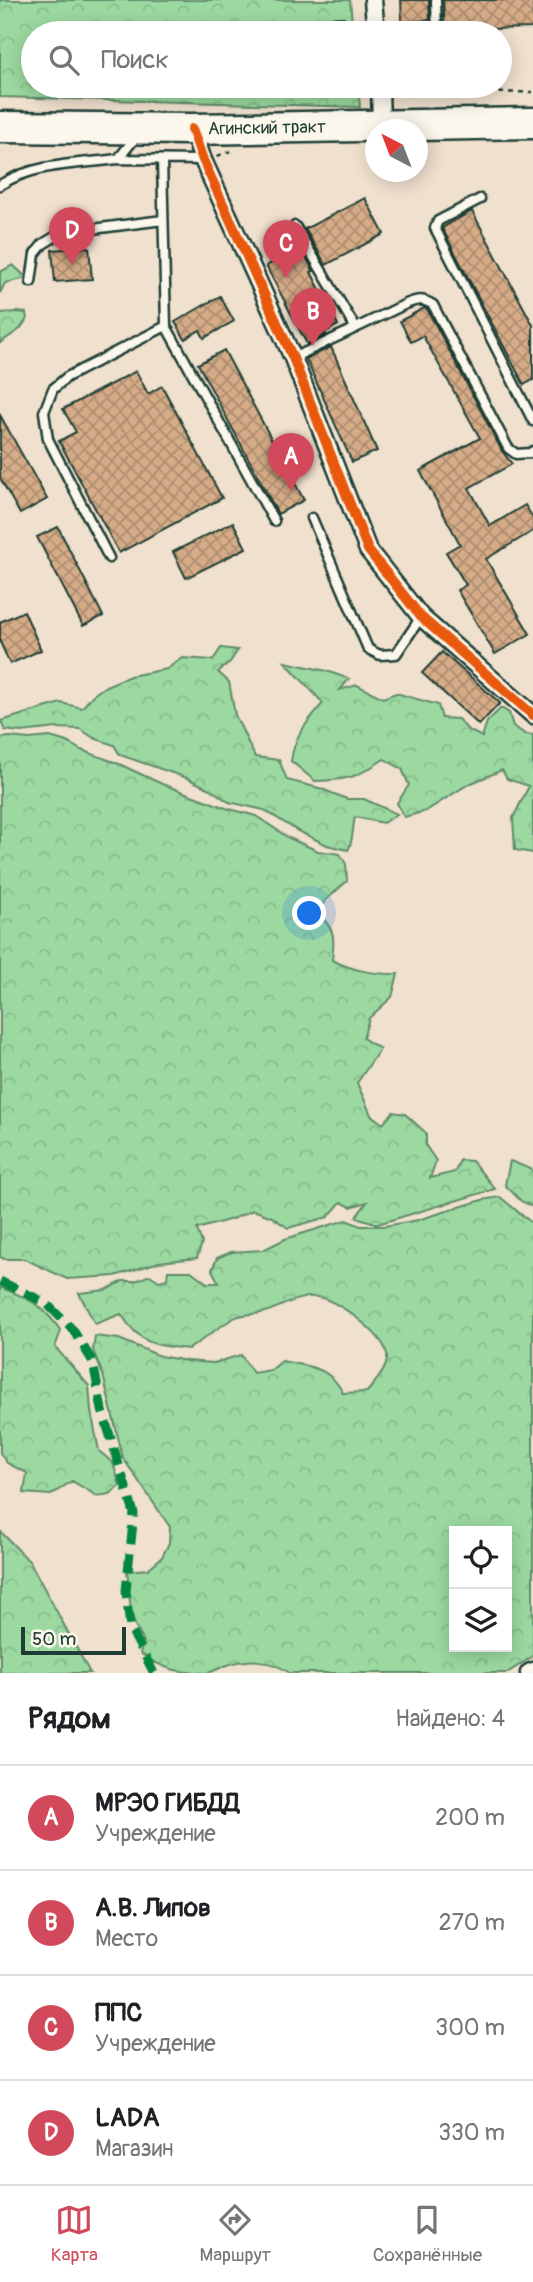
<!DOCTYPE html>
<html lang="ru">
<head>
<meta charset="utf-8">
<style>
  body { margin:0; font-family:Pangolin,sans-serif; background:#f6f6f6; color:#202124 }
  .controls { position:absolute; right:21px; bottom:21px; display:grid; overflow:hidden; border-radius:0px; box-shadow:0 4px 18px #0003 }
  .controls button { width:63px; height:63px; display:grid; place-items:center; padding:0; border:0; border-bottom:2px solid #e0e0e0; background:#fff; color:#202124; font:35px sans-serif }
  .compass { position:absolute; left:365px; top:119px; width:63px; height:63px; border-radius:50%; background:#fff; box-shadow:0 4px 18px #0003; rotate:318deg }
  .scale { position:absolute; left:21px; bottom:18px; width:105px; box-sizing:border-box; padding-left:7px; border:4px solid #1f3d34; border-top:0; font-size:19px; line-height:24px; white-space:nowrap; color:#1f3d34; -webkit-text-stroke:5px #fbf7ec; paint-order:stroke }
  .you { position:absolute; left:310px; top:914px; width:24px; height:24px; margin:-18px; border:5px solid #fff; border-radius:50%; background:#1a73e8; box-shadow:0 0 0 10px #1a73e833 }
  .badge { display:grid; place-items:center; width:46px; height:46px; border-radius:50%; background:#d1495b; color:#fff; font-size:23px; font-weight:700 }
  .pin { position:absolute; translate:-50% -58px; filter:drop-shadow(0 2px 4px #0008) }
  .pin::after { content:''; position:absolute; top:37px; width:24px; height:21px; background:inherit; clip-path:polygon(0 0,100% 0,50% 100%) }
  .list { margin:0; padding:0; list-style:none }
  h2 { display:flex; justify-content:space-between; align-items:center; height:91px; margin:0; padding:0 28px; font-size:30px }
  h2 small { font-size:23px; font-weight:400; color:#757577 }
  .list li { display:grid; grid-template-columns:46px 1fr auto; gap:21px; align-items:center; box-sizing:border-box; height:105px; padding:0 28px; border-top:2px solid #e0e0e0 }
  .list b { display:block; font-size:26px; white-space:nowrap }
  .list p { margin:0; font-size:23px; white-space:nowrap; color:#757577 }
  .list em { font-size:23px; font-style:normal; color:#757577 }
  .icon { flex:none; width:38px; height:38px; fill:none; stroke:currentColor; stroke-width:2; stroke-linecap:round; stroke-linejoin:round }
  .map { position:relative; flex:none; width:533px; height:1673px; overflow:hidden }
  .search { position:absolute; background:#fff; box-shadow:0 4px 18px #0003; left:21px; right:21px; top:21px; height:77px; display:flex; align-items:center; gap:18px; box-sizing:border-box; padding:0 24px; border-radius:38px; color:#757577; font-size:26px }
  .sheet { height:511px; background:#fff }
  nav { display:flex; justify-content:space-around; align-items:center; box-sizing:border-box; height:98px; border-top:2px solid #e0e0e0; background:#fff; font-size:19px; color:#757577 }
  nav a { display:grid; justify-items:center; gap:4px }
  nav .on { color:#d1495b }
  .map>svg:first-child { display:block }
  .forest { fill:url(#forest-crowns); stroke:#5e8b6a; stroke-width:2; fill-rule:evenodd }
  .building { fill:url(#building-cross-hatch); stroke:#1f3d34; stroke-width:2 }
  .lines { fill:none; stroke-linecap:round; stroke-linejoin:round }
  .lane-casing { stroke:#1f3d34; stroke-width:13 }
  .street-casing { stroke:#1f3d34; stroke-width:21 }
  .highway-casing { stroke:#1f3d34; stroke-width:35 }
  .path { stroke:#1f3d34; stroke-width:2.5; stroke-dasharray:5 5; stroke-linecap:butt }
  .lane { stroke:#fbf7ec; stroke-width:8 }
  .street { stroke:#fbf7ec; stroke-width:16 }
  .highway { stroke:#fbf7ec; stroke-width:30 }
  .quiet { stroke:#00873e; stroke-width:9; stroke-dasharray:18 9; stroke-linecap:butt }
  .cycleway-casing { stroke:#fbf7ec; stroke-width:15 }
  .cycleway { stroke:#e8590c; stroke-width:10 }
  .labels { text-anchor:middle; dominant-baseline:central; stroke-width:7; stroke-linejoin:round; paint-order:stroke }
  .street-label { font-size:18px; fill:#1f3d34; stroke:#fbf7ec }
</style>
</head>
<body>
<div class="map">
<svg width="533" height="1673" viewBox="0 0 533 1673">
  <defs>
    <pattern id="forest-crowns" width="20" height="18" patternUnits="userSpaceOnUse" patternTransform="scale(1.75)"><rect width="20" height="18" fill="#9cd9a1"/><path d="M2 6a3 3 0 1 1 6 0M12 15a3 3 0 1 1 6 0" fill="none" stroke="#86bb8b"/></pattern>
    <pattern id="building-cross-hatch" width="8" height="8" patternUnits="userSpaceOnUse" patternTransform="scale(1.75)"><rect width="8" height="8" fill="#d6ac87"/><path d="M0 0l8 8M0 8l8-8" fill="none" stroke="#ad8d6f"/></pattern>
  </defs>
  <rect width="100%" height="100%" fill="#f0e0ce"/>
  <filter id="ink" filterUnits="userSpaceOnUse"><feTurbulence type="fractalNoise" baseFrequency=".0143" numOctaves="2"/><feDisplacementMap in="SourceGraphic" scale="14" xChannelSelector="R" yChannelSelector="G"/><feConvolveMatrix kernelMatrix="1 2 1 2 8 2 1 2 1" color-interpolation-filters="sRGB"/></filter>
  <g filter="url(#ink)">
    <path class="forest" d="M 0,0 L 350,0 L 353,33 L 33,33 L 33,86 L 358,86 L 360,107 L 0,97 Z
      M 13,265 L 27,278 L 5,283 L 0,293 L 0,272 Z
      M 18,312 L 26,313 L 27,319 L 20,329 L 0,343 L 0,313 Z
      M 221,648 L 238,650 L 230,662 L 218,672 L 229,682 L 235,715 L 255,757 L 279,760 L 287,780 L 319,788 L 347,799 L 364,799 L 397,814 L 383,823 L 355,817 C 352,829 354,839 348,850 L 327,845 L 298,831 L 264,810 L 229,802 L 210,789 L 187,778 L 120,755 L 114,745 L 94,738 L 80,729 L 57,728 L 21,732 L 5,730 L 1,721 L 61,703 L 82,708 L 93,695 L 106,686 L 130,676 L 167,669 L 182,658 L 213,660 Z
      M 285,662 L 327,671 L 349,679 L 340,690 L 357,685 L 383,698 L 396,693 L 438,705 L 442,718 L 458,719 L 468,730 L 482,737 L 487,722 L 501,708 L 509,713 L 513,726 L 525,734 L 533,735 L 533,853 L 515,850 L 513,818 L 529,786 L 507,779 L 502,770 L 467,785 L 426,811 L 404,817 L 397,803 L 409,785 L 402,769 L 384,759 C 356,778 349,780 315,781 L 291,761 C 295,734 306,724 323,703 Z
      M 10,737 L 29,739 L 50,737 L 67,742 L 81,750 L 117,763 L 162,784 L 226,808 L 256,816 L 289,838 L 318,851 L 340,854 L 346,864 L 347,881 L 326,900 L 318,913 C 335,930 335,936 332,960 C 354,971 373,974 398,974 L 392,997 L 369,1018 L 363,1038 L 380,1049 L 357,1083 L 371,1115 L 383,1124 L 393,1112 L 405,1114 L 426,1133 L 426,1146 L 436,1161 L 430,1178 L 455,1172 L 460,1160 L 472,1161 L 495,1189 L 378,1224 L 356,1217 L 367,1202 L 351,1207 L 341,1202 L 328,1217 L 288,1228 L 272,1217 L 253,1210 L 232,1219 L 197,1229 L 202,1243 L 197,1258 L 159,1262 L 115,1276 L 67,1279 L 25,1259 L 4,1259 L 0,1257 L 0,738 Z
      M 510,1161 L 531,1169 L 533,1172 L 533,1207 L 521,1201 L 505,1185 Z
      M 500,1197 L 533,1224 L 533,1656 L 507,1673 L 290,1673 C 267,1658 247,1657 222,1667 C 217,1669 212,1672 207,1673 C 179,1673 162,1669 140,1653 L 144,1641 C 127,1618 131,1598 127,1571 L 148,1569 L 162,1557 L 169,1543 L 170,1527 L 123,1458 L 103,1375 L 93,1350 L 95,1336 L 119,1339 L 160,1356 L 187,1361 L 214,1363 L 241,1355 L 253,1373 L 271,1370 L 282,1361 C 309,1367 330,1366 343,1393 L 367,1392 C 375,1382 389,1368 387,1354 C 383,1334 337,1299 317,1297 C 300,1295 281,1307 265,1312 C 255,1315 243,1313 234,1318 C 218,1327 204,1339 189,1349 C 153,1345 141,1345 121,1314 L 95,1324 L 79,1293 L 106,1290 L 123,1281 L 135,1281 L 150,1275 L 159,1281 L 167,1279 L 168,1271 L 191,1271 L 207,1283 L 219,1283 L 212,1270 L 217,1258 L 231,1252 L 263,1250 L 285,1239 L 346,1220 L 361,1226 L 385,1226 L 418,1220 L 482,1200 ZM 454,1531 L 507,1531 L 507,1647 L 454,1647 Z
      M 0,1287 C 30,1299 42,1304 61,1331 L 55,1347 L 89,1386 L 91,1411 L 99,1451 L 113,1463 L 120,1486 L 110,1494 L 97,1496 L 72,1481 L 51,1495 L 24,1493 L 27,1473 L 7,1463 L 0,1453 Z
      M 0,1531 L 30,1562 L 90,1673 L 0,1673 Z"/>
    <path class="building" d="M 401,0 L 429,0 L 430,20 L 402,22 Z
      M 443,0 L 533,0 L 533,28 L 445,30 Z
      M 344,17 L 345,33 L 319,33 L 318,18 Z
      M 365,198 L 384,234 L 326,265 L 305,229 Z
      M 472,211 L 533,325 L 533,380 L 524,385 L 442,228 Z
      M 89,247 L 92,279 L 55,282 L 52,250 Z
      M 300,248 L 314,271 L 311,272 L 338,325 L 325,332 L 326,335 L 307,344 L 266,266 Z
      M 220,296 L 234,321 L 204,338 L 200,330 L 185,339 L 175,322 Z
      M 424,308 L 427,309 L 448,348 L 502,451 L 512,464 L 469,488 L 490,526 L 525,505 L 533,518 L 533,531 L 486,559 L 530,634 L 495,654 L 457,590 L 466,585 L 446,552 L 460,544 L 420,471 L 480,438 L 423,336 L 411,342 L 400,321 Z
      M 331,347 L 377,451 L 352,462 L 306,359 Z
      M 224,350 L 304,500 L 278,514 L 198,364 Z
      M 136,371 L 148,394 L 162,386 L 222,498 L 119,553 L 59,441 L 76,432 L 63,409 Z
      M 0,415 L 47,499 L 20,514 L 0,478 Z
      M 233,522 L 246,548 L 186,578 L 173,552 Z
      M 58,527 L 103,616 L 83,626 L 37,537 Z
      M 24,611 L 41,650 L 10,664 L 0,642 L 0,622 Z
      M 442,652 L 500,703 L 479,725 L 422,673 Z"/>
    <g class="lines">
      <defs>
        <path id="lane" d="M 436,0 L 437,33
          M 118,159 L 203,160
          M 162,160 L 166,326 L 274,521
          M 0,185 C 35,163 79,164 118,159 L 136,137
          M 480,199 L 438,221 L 435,228 L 533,421
          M 295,226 L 355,327
          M 31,282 L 35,254 L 43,244 L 61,233 L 163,220
          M 293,358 L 406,304 C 417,300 422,298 433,305 L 508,448 L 516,454 L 530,453 L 533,451
          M 312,518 L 368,649 L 380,655 L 396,654 L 421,617
          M 109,558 L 48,439 L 44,412 L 53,389 L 67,377 L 166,326"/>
        <path id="street" d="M 373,0 L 376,33
          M 380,86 L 381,127
          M 192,129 L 203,160 L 293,358 L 368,550 L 421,617 L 533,715
          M 529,1673 L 533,1671"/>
        <path id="highway" d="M 0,127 L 192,129 L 533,123"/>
      </defs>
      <use href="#lane" class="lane-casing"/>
      <use href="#street" class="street-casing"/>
      <use href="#highway" class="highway-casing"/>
      <path class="path" d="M 409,95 L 533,92
        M 217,156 L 231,151"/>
      <use href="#lane" class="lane"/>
      <use href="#street" class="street"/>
      <use href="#highway" class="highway"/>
      <path class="quiet" d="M 0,1281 L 46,1303 L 73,1330 L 93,1362 L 102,1410 L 134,1513 L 126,1591 L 130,1628 L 154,1673"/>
      <defs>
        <path id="cycleway" d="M 192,129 L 203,160 L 293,358 L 368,550 L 421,617 L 533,715"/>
      </defs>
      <use href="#cycleway" class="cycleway-casing"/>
      <use href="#cycleway" class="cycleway"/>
    </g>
  </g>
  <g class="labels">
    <g class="street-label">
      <text transform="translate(267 128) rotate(-1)">Агинский тракт</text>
    </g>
  </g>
</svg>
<div class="controls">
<button><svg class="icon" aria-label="locate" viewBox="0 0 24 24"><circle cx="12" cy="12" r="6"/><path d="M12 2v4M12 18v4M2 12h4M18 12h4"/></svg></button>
<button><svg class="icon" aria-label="layers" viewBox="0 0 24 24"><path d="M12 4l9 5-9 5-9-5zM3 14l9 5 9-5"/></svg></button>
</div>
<svg class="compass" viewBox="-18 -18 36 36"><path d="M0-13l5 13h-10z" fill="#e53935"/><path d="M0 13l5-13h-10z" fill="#757577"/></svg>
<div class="scale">50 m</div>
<div class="you"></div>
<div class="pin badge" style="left:291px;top:491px">A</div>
<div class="pin badge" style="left:313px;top:346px">B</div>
<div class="pin badge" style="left:286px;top:278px">C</div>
<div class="pin badge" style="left:72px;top:265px">D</div>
<div class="search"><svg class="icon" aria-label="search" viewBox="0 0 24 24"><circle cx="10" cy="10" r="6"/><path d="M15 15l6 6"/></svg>Поиск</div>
</div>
<section class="sheet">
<h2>Рядом<small>Найдено: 4</small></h2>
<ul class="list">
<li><span class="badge">A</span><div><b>МРЭО ГИБДД</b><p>Учреждение</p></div><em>200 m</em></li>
<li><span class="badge">B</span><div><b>А.В. Липов</b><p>Место</p></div><em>270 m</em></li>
<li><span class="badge">C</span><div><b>ППС</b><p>Учреждение</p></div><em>300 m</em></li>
<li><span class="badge">D</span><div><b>LADA</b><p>Магазин</p></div><em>330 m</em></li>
</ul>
</section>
<nav>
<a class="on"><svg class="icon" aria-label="map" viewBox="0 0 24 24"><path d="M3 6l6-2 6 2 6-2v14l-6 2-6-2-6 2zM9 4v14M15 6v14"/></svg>Карта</a>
<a><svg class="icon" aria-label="directions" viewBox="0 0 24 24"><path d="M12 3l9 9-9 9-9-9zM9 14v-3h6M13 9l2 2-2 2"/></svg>Маршрут</a>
<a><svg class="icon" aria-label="saved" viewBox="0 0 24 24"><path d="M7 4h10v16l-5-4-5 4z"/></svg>Сохранённые</a>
</nav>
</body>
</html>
